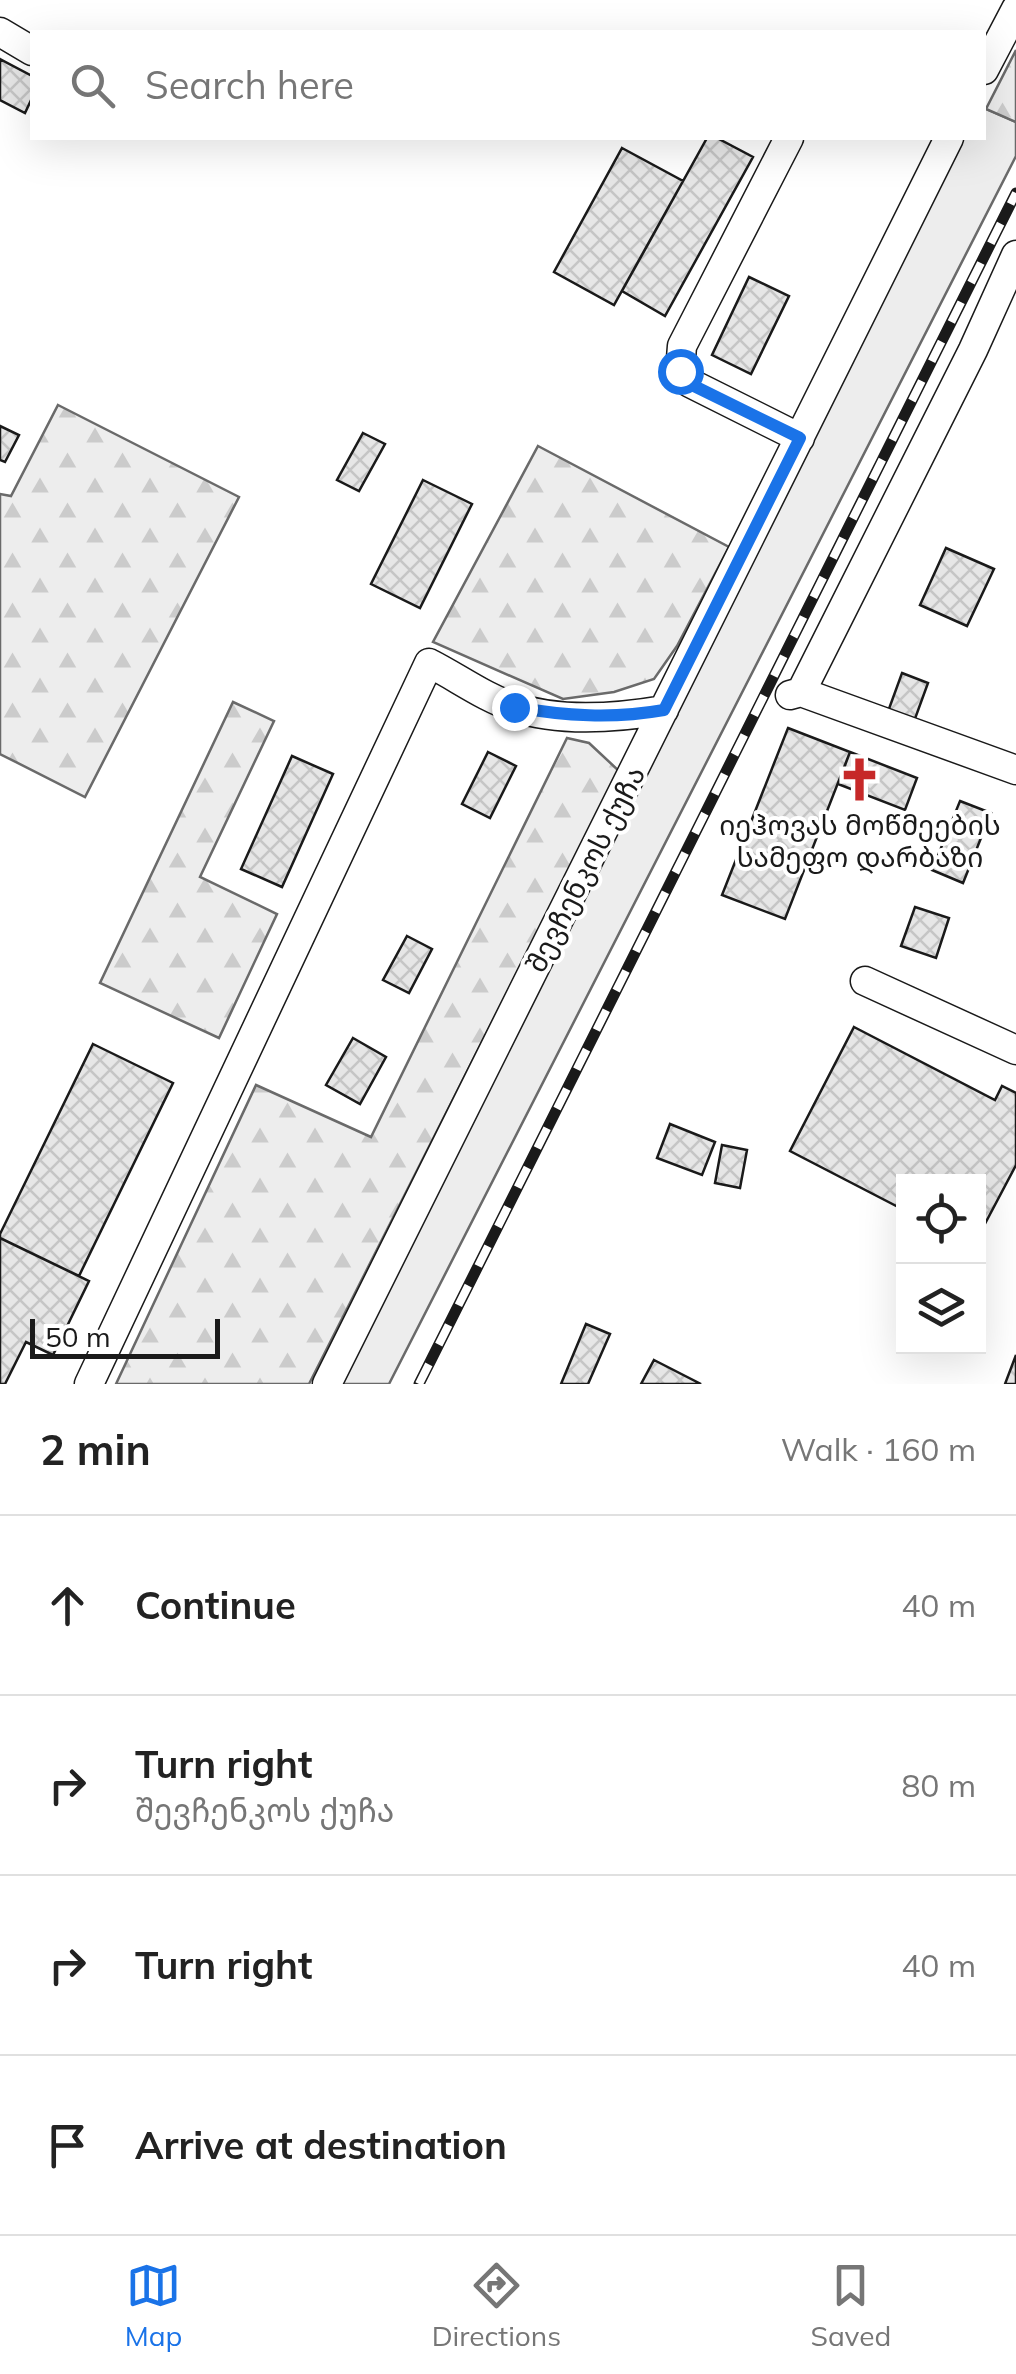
<!DOCTYPE html>
<html lang="en">
<head>
<meta charset="utf-8">
<style>
  body { margin:0; font-family:Mulish,"Noto Sans Georgian",sans-serif; background:#f6f6f6; color:#222 }
  .controls { position:absolute; right:30px; bottom:30px; display:grid; overflow:hidden; border-radius:0px; box-shadow:0 10px 40px #0002 }
  .controls button { width:90px; height:90px; display:grid; place-items:center; padding:0; border:0; border-bottom:2px solid #e0e0e0; background:#fff; color:#222; font:50px sans-serif }
  .scale { position:absolute; left:30px; bottom:25px; width:190px; box-sizing:border-box; padding-left:10px; border:5px solid #1a1a1a; border-top:0; font-size:28px; line-height:35px; white-space:nowrap; color:#1a1a1a; -webkit-text-stroke:8px #fff; paint-order:stroke }
  .stop { position:absolute; width:30px; height:30px; margin:-22px; border:8px solid #1a73e8; border-radius:50%; background:#fff }
  .stop.end { background:#1a73e8; border-color:#fff; box-shadow:0 2px 10px #0008 }
  .list { margin:0; padding:0; list-style:none }
  h2 { display:flex; justify-content:space-between; align-items:center; height:130px; margin:0; padding:0 40px; font-size:42px }
  h2 small { font-size:32px; font-weight:400; color:#767676 }
  .list li { display:grid; grid-template-columns:65px 1fr auto; gap:30px; align-items:center; box-sizing:border-box; height:180px; padding:0 40px; border-top:2px solid #e0e0e0 }
  .list b { display:block; font-size:38px; white-space:nowrap }
  .list p { margin:0; font-size:32px; white-space:nowrap; color:#767676 }
  .list em { font-size:32px; font-style:normal; color:#767676 }
  .icon { flex:none; width:55px; height:55px; fill:none; stroke:currentColor; stroke-width:2; stroke-linecap:round; stroke-linejoin:round }
  .map { position:relative; flex:none; width:1016px; height:1384px; overflow:hidden }
  .search { position:absolute; background:#fff; box-shadow:0 10px 40px #0002; left:30px; right:30px; top:30px; height:110px; display:flex; align-items:center; gap:25px; box-sizing:border-box; padding:0 35px; border-radius:0px; color:#767676; font-size:38px }
  .sheet { height:850px; background:#fff }
  nav { display:flex; justify-content:space-around; align-items:center; box-sizing:border-box; height:140px; border-top:2px solid #e0e0e0; background:#fff; font-size:28px; color:#767676 }
  nav a { display:grid; justify-items:center; gap:5px }
  nav .on { color:#1a73e8 }
  .map>svg:first-child { display:block }
  .grass { fill:#ededed; stroke:#6a6a6a; stroke-width:2.5 }
  .forest { fill:url(#forest-firs); stroke:#6a6a6a; stroke-width:2.5 }
  .building { fill:url(#building-cross-hatch); stroke:#1a1a1a; stroke-width:2.5 }
  .lines { fill:none; stroke-linecap:round; stroke-linejoin:round }
  .minor-casing { stroke:#1a1a1a; stroke-width:31 }
  .minor { stroke:#fff; stroke-width:28 }
  .rail-casing { stroke:#1a1a1a; stroke-width:11 }
  .rail { stroke:#fff; stroke-width:8; stroke-dasharray:22; stroke-linecap:butt }
  .route { stroke:#1a73e8; stroke-width:12 }
  .labels { text-anchor:middle; dominant-baseline:central; stroke-width:8; stroke-linejoin:round; paint-order:stroke }
  .poi-label { font-size:28px; fill:#1a1a1a; stroke:#fff }
  .street-label { font-size:28px; fill:#1a1a1a; stroke:#fff }
</style>
</head>
<body>
<div class="map">
<svg width="1016" height="1384" viewBox="0 0 1016 1384">
  <defs>
    <pattern id="forest-firs" width="22" height="20" patternUnits="userSpaceOnUse" patternTransform="scale(2.5)"><rect width="22" height="20" fill="#ededed"/><path d="M5 1l3.5 6h-7zM16 11l3.5 6h-7z" fill="#cbcbcb"/></pattern>
    <pattern id="building-cross-hatch" width="8" height="8" patternUnits="userSpaceOnUse" patternTransform="scale(2.5)"><rect width="8" height="8" fill="#e6e6e6"/><path d="M0 0l8 8M0 8l8-8" fill="none" stroke="#c5c5c5"/></pattern>
  </defs>
  <rect width="100%" height="100%" fill="#fff"/>
  <path class="grass" d="M 984,108 L 1016,122 L 1016,156 L 389,1384 L 328,1384 L 949,138 L 984,138 Z"/>
  <path class="forest" d="M 1016,50 L 1016,122 L 986,109 Z
    M 58,405 L 239,497 L 85,797 L 0,754 L 0,494 L 11,496 Z
    M 538,446 L 729,547 L 677,646 L 654,679 L 614,692 L 563,699 L 433,642 Z
    M 233,702 L 274,721 L 200,877 L 277,914 L 219,1038 L 100,983 Z
    M 567,738 L 589,743 L 619,771 L 309,1384 L 116,1384 L 256,1085 L 371,1137 Z"/>
  <path class="building" d="M 0,59 L 32,76 L 32,98 L 25,113 L 0,100 Z
    M 707,138 L 717,138 L 753,157 L 665,316 L 622,291 Z
    M 622,148 L 683,181 L 614,305 L 554,272 Z
    M 749,277 L 789,296 L 751,374 L 712,355 Z
    M 0,426 L 19,435 L 5,462 L 0,460 Z
    M 363,433 L 385,444 L 359,491 L 337,480 Z
    M 423,480 L 472,504 L 420,608 L 371,584 Z
    M 946,548 L 994,569 L 967,626 L 920,605 Z
    M 902,673 L 928,683 L 912,727 L 886,717 Z
    M 788,728 L 850,752 L 785,919 L 722,895 Z
    M 488,752 L 516,766 L 490,818 L 462,804 Z
    M 850,752 L 917,778 L 905,810 L 838,784 Z
    M 292,756 L 333,774 L 282,887 L 241,869 Z
    M 960,801 L 991,813 L 963,883 L 932,870 Z
    M 915,907 L 949,918 L 936,958 L 901,946 Z
    M 407,936 L 432,949 L 409,993 L 383,980 Z
    M 854,1027 L 995,1100 L 1002,1086 L 1016,1093 L 1016,1165 L 978,1237 L 978,1182 L 904,1182 L 904,1210 L 790,1151 Z
    M 353,1038 L 386,1057 L 360,1104 L 326,1085 Z
    M 93,1044 L 173,1083 L 79,1276 L 0,1238 L 0,1234 Z
    M 670,1124 L 715,1142 L 702,1175 L 657,1158 Z
    M 722,1145 L 747,1150 L 740,1188 L 715,1183 Z
    M 0,1238 L 89,1281 L 53,1355 L 26,1342 L 5,1384 L 0,1384 Z
    M 586,1324 L 610,1334 L 588,1384 L 561,1384 Z
    M 1016,1355 L 1016,1384 L 1005,1384 Z
    M 654,1360 L 701,1384 L 641,1384 Z"/>
  <g class="lines">
    <defs>
      <path id="minor" d="M 0,32 L 32,51
        M 984,70 L 1016,9
        M 789,138 L 682,346 L 680,371 L 690,383 L 800,438
        M 801,692 L 973,350 L 1016,255
        M 790,695 L 801,692 L 1016,770
        M 865,981 L 1016,1050
        M 89,1384 L 429,663 C 457,677 485,698 514,707 C 561,723 617,718 664,710
        M 327,1384 L 949,138"/>
    </defs>
    <use href="#minor" class="minor-casing"/>
    <use href="#minor" class="minor"/>
    <defs>
      <path id="rail" d="M 419,1384 L 1016,193"/>
    </defs>
    <use href="#rail" class="rail-casing"/>
    <use href="#rail" class="rail"/>
  </g>
  <g class="lines">
    <path class="route" d="M 514,707 C 565,716 613,719 664,710 L 800,438 L 690,384 L 680,371"/>
  </g>
  <defs>
    <symbol id="church-bare" viewBox="-9 -9 18 18"><path d="M-1.2-6h2.4v3.5h3.3v2.4h-3.3V6h-2.4V-.1h-3.3v-2.4h3.3Z" fill="#c62828" stroke="#fff" stroke-width="2.5" paint-order="stroke"/></symbol>
  </defs>
  <g fill-rule="evenodd">
    <use href="#church-bare" x="828" y="748" width="63" height="63"/>
  </g>
  <g class="labels">
    <g class="poi-label">
      <text x="860" y="824">იეჰოვას მოწმეების<tspan x="860" dy="32">სამეფო დარბაზი</tspan></text>
    </g>
    <g class="street-label">
      <text transform="translate(585 869) rotate(-63)">შევჩენკოს ქუჩა</text>
    </g>
  </g>
</svg>
<div class="controls">
<button><svg class="icon" aria-label="locate" viewBox="0 0 24 24"><circle cx="12" cy="12" r="6"/><path d="M12 2v4M12 18v4M2 12h4M18 12h4"/></svg></button>
<button><svg class="icon" aria-label="layers" viewBox="0 0 24 24"><path d="M12 4l9 5-9 5-9-5zM3 14l9 5 9-5"/></svg></button>
</div>
<div class="scale">50 m</div>
<div class="stop" style="left:680px;top:371px"></div>
<div class="stop end" style="left:514px;top:707px"></div>
<div class="search"><svg class="icon" aria-label="search" viewBox="0 0 24 24"><circle cx="10" cy="10" r="6"/><path d="M15 15l6 6"/></svg>Search here</div>
</div>
<section class="sheet">
<h2>2 min<small>Walk · 160 m</small></h2>
<ul class="list">
<li><svg class="icon" aria-label="ahead" viewBox="0 0 24 24"><path d="M12 20V5M6 11l6-6 6 6"/></svg><div><b>Continue</b></div><em>40 m</em></li>
<li><svg class="icon" aria-label="right" viewBox="0 0 24 24"><path d="M7 20v-9h11M14 6l5 5-5 5"/></svg><div><b>Turn right</b><p>შევჩენკოს ქუჩა</p></div><em>80 m</em></li>
<li><svg class="icon" aria-label="right" viewBox="0 0 24 24"><path d="M7 20v-9h11M14 6l5 5-5 5"/></svg><div><b>Turn right</b></div><em>40 m</em></li>
<li><svg class="icon" aria-label="arrive" viewBox="0 0 24 24"><path d="M6 21V4h12l-3 4 3 4H6"/></svg><div><b>Arrive at destination</b></div></li>
</ul>
</section>
<nav>
<a class="on"><svg class="icon" aria-label="map" viewBox="0 0 24 24"><path d="M3 6l6-2 6 2 6-2v14l-6 2-6-2-6 2zM9 4v14M15 6v14"/></svg>Map</a>
<a><svg class="icon" aria-label="directions" viewBox="0 0 24 24"><path d="M12 3l9 9-9 9-9-9zM9 14v-3h6M13 9l2 2-2 2"/></svg>Directions</a>
<a><svg class="icon" aria-label="saved" viewBox="0 0 24 24"><path d="M7 4h10v16l-5-4-5 4z"/></svg>Saved</a>
</nav>
</body>
</html>
